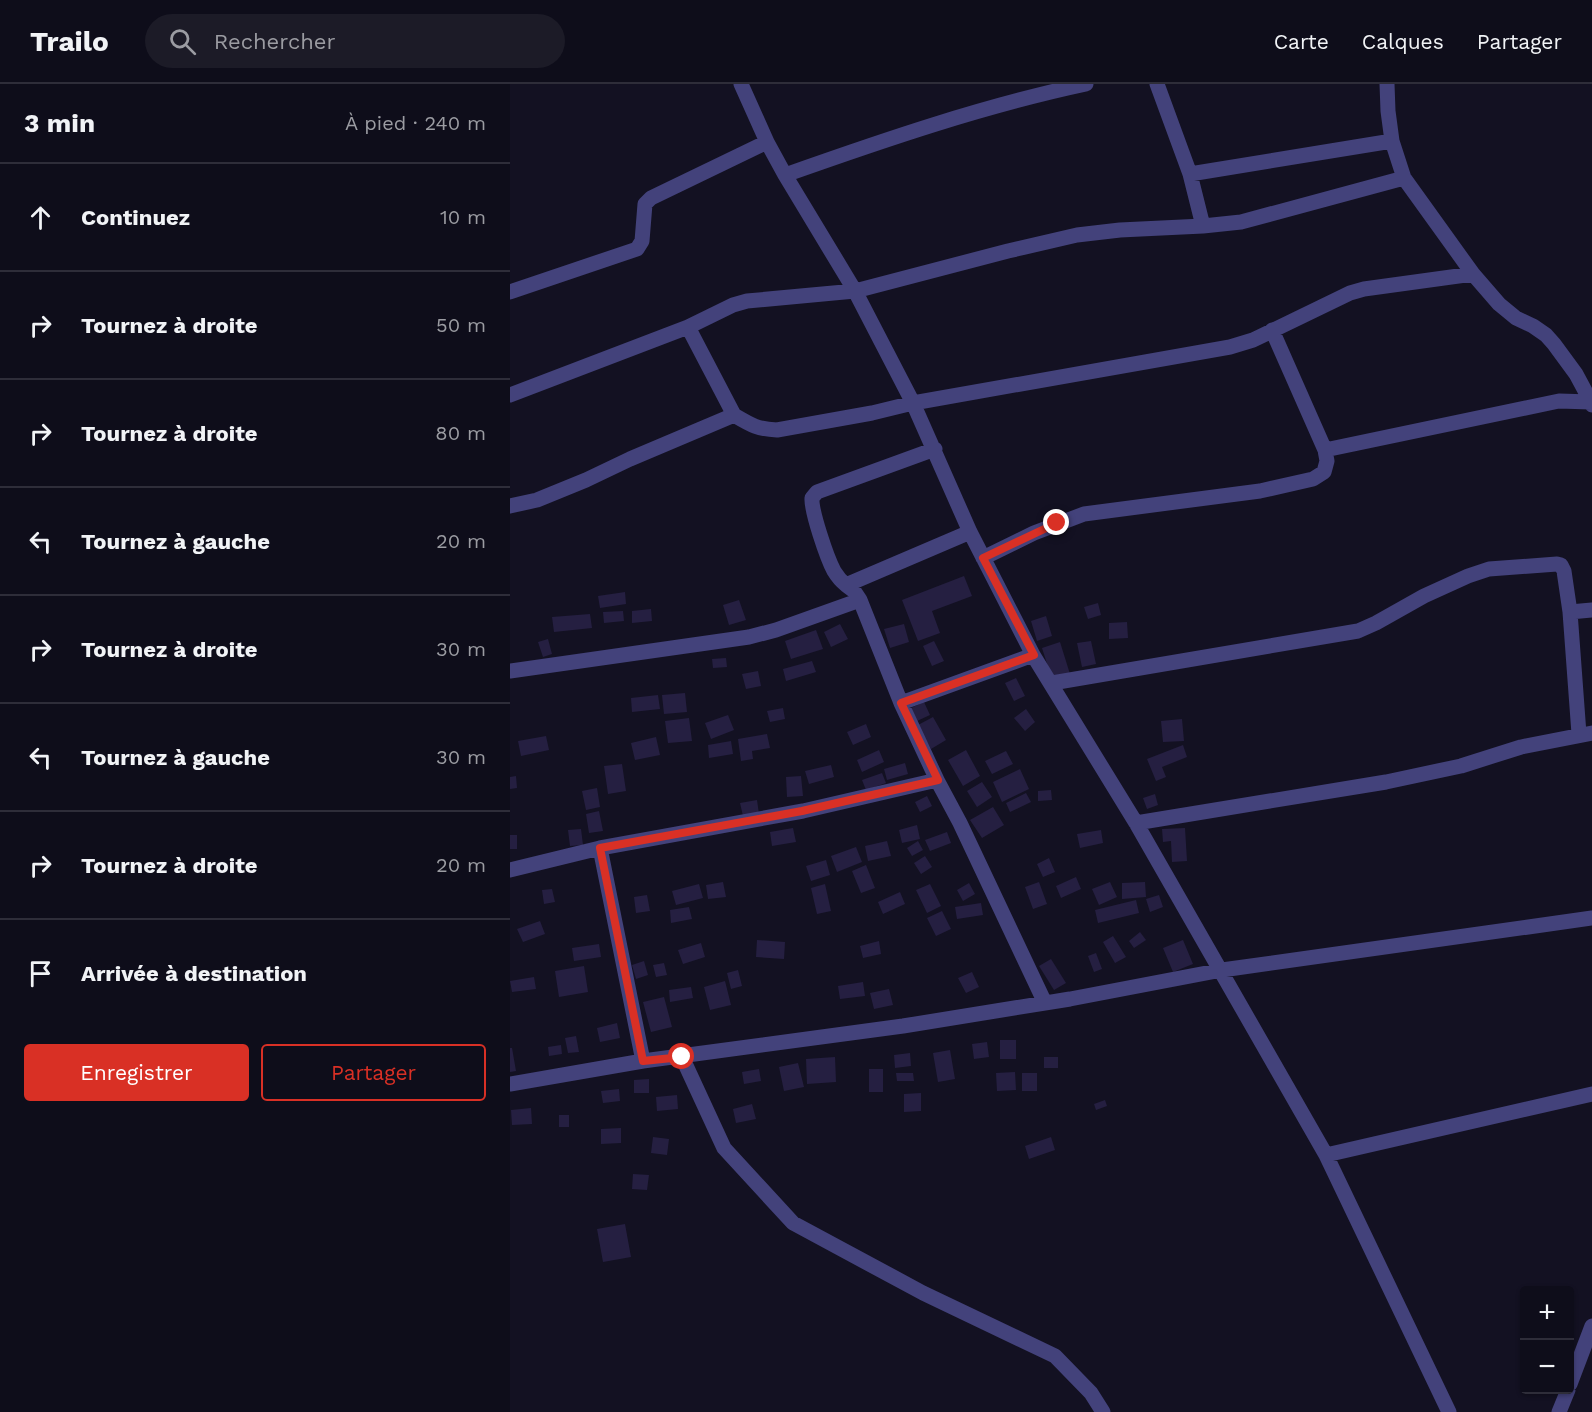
<!DOCTYPE html>
<html lang="fr">
<head>
<meta charset="utf-8">
<style>
  body { margin:0; font-family:"Work Sans",sans-serif; background:#1c1b27; color:#f1f3f6 }
  .controls { position:absolute; right:18px; bottom:18px; display:grid; overflow:hidden; border-radius:6px; box-shadow:0 2px 4px #0004 }
  .controls button { width:54px; height:54px; display:grid; place-items:center; padding:0; border:0; border-bottom:2px solid #2e2d39; background:#0e0d1a; color:#f1f3f6; font:30px sans-serif }
  .stop { position:absolute; width:18px; height:18px; margin:-14px; border:4px solid #d93025; border-radius:50%; background:#fff }
  .stop.end { background:#d93025; border-color:#fff; box-shadow:0 2px 6px #0008 }
  .list { margin:0; padding:0; list-style:none }
  h2 { display:flex; justify-content:space-between; align-items:center; height:78px; margin:0; padding:0 24px; font-size:26px }
  h2 small { font-size:20px; font-weight:400; color:#9b9ca2 }
  .list li { display:grid; grid-template-columns:39px 1fr auto; gap:18px; align-items:center; box-sizing:border-box; height:108px; padding:0 24px; border-top:2px solid #2e2d39 }
  .list b { display:block; font-size:22px; white-space:nowrap }
  .list em { font-size:20px; font-style:normal; color:#9b9ca2 }
  .actions { display:flex; gap:12px; padding:18px 24px }
  .actions a { flex:1; padding:14px 0; border:2px solid #d93025; border-radius:6px; text-align:center; font-size:21px; color:#d93025 }
  .actions .main { background:#d93025; color:#fff }
  .icon { flex:none; width:33px; height:33px; fill:none; stroke:currentColor; stroke-width:2; stroke-linecap:round; stroke-linejoin:round }
  .map { position:relative; flex:none; width:1082px; height:1328px; overflow:hidden }
  header { display:flex; align-items:center; gap:36px; box-sizing:border-box; height:84px; padding:0 30px; background:#0e0d1a; border-bottom:2px solid #2e2d39 }
  header strong { font-size:28px }
  nav { display:flex; gap:33px; margin-inline-start:auto; font-size:21px }
  .search { width:420px; height:54px; background:#1c1b27; display:flex; align-items:center; gap:15px; box-sizing:border-box; padding:0 21px; border-radius:33px; color:#9b9ca2; font-size:22px }
  main { display:flex }
  aside { flex:1; background:#0e0d1a }
  .map>svg:first-child { display:block }
  .building { fill:#251f41 }
  .lines { fill:none; stroke-linecap:round; stroke-linejoin:round }
  .street { stroke:#43427b; stroke-width:15 }
  .route { stroke:#d93025; stroke-width:8 }
</style>
</head>
<body>
<header>
<strong>Trailo</strong>
<div class="search"><svg class="icon" aria-label="search" viewBox="0 0 24 24"><circle cx="10" cy="10" r="6"/><path d="M15 15l6 6"/></svg>Rechercher</div>
<nav><a>Carte</a><a>Calques</a><a>Partager</a></nav>
</header>
<main>
<aside>
<h2>3 min<small>À pied · 240 m</small></h2>
<ul class="list">
<li><svg class="icon" aria-label="ahead" viewBox="0 0 24 24"><path d="M12 20V5M6 11l6-6 6 6"/></svg><div><b>Continuez</b></div><em>10 m</em></li>
<li><svg class="icon" aria-label="right" viewBox="0 0 24 24"><path d="M7 20v-9h11M14 6l5 5-5 5"/></svg><div><b>Tournez à droite</b></div><em>50 m</em></li>
<li><svg class="icon" aria-label="right" viewBox="0 0 24 24"><path d="M7 20v-9h11M14 6l5 5-5 5"/></svg><div><b>Tournez à droite</b></div><em>80 m</em></li>
<li><svg class="icon" aria-label="left" viewBox="0 0 24 24"><path d="M17 20v-9H6M10 6l-5 5 5 5"/></svg><div><b>Tournez à gauche</b></div><em>20 m</em></li>
<li><svg class="icon" aria-label="right" viewBox="0 0 24 24"><path d="M7 20v-9h11M14 6l5 5-5 5"/></svg><div><b>Tournez à droite</b></div><em>30 m</em></li>
<li><svg class="icon" aria-label="left" viewBox="0 0 24 24"><path d="M17 20v-9H6M10 6l-5 5 5 5"/></svg><div><b>Tournez à gauche</b></div><em>30 m</em></li>
<li><svg class="icon" aria-label="right" viewBox="0 0 24 24"><path d="M7 20v-9h11M14 6l5 5-5 5"/></svg><div><b>Tournez à droite</b></div><em>20 m</em></li>
<li><svg class="icon" aria-label="arrive" viewBox="0 0 24 24"><path d="M6 21V4h12l-3 4 3 4H6"/></svg><div><b>Arrivée à destination</b></div></li>
</ul>
<div class="actions"><a class="main">Enregistrer</a><a>Partager</a></div>
</aside>
<div class="map">
<svg width="1082" height="1328" viewBox="0 0 1082 1328">
  <rect width="100%" height="100%" fill="#131122"/>
  <path class="building" d="M 454,492 L 462,512 L 422,527 L 430,549 L 408,557 L 392,516 Z
    M 115,508 L 116,520 L 90,524 L 88,512 Z
    M 229,516 L 236,536 L 219,541 L 213,521 Z
    M 588,519 L 591,531 L 578,535 L 574,523 Z
    M 141,525 L 142,537 L 122,539 L 122,527 Z
    M 113,527 L 114,537 L 94,539 L 93,528 Z
    M 80,530 L 82,544 L 44,548 L 42,533 Z
    M 536,532 L 542,552 L 527,557 L 521,537 Z
    M 617,538 L 618,554 L 599,555 L 599,539 Z
    M 330,540 L 338,555 L 321,563 L 314,548 Z
    M 394,540 L 399,558 L 380,564 L 374,545 Z
    M 306,546 L 313,565 L 281,575 L 275,557 Z
    M 38,555 L 42,570 L 33,573 L 28,558 Z
    M 424,557 L 434,577 L 422,582 L 413,562 Z
    M 581,557 L 586,580 L 572,583 L 567,559 Z
    M 550,558 L 560,590 L 542,595 L 532,564 Z
    M 216,574 L 217,583 L 203,584 L 202,575 Z
    M 302,577 L 306,588 L 276,597 L 273,585 Z
    M 248,587 L 251,602 L 236,605 L 232,590 Z
    M 506,594 L 515,612 L 504,617 L 495,599 Z
    M 175,609 L 177,628 L 154,630 L 152,611 Z
    M 148,611 L 150,625 L 122,628 L 121,614 Z
    M 414,618 L 420,631 L 407,637 L 401,624 Z
    M 273,624 L 275,635 L 260,638 L 257,627 Z
    M 516,625 L 525,638 L 515,647 L 504,634 Z
    M 218,631 L 224,646 L 201,655 L 195,639 Z
    M 423,633 L 436,656 L 421,665 L 408,641 Z
    M 179,634 L 182,657 L 158,659 L 155,637 Z
    M 672,635 L 674,657 L 653,658 L 651,637 Z
    M 356,640 L 361,653 L 343,661 L 337,648 Z
    M 257,650 L 260,664 L 242,667 L 243,675 L 231,677 L 228,655 Z
    M 36,652 L 39,666 L 11,672 L 8,657 Z
    M 146,653 L 150,671 L 125,676 L 121,659 Z
    M 221,657 L 223,670 L 199,674 L 198,661 Z
    M 673,661 L 677,673 L 652,683 L 656,693 L 646,697 L 637,675 Z
    M 369,666 L 374,678 L 352,688 L 347,676 Z
    M 456,666 L 470,692 L 453,702 L 438,676 Z
    M 496,667 L 503,680 L 482,690 L 475,677 Z
    M 395,679 L 398,690 L 377,696 L 374,685 Z
    M 112,680 L 116,707 L 98,710 L 94,682 Z
    M 321,681 L 324,693 L 299,700 L 295,687 Z
    M 510,685 L 519,705 L 492,718 L 483,698 Z
    M 372,689 L 376,699 L 356,706 L 352,696 Z
    M 6,692 L 7,704 L 0,705 L 0,693 Z
    M 291,692 L 293,712 L 277,713 L 276,693 Z
    M 472,698 L 482,713 L 467,723 L 457,707 Z
    M 87,704 L 90,723 L 76,726 L 72,707 Z
    M 541,706 L 542,716 L 528,717 L 528,707 Z
    M 516,709 L 521,718 L 500,728 L 496,719 Z
    M 645,710 L 648,721 L 637,725 L 633,714 Z
    M 417,712 L 422,722 L 410,728 L 405,718 Z
    M 247,716 L 249,730 L 233,732 L 230,719 Z
    M 483,723 L 494,741 L 472,754 L 460,736 Z
    M 89,727 L 93,747 L 79,749 L 76,730 Z
    M 407,741 L 410,755 L 392,759 L 389,746 Z
    M 283,744 L 286,758 L 262,762 L 260,748 Z
    M 675,744 L 677,777 L 662,778 L 661,757 L 653,758 L 652,745 Z
    M 71,745 L 73,761 L 60,762 L 58,746 Z
    M 591,746 L 593,759 L 570,764 L 567,750 Z
    M 437,748 L 441,759 L 420,767 L 415,756 Z
    M 0,751 L 7,751 L 7,765 L 0,765 Z
    M 377,757 L 381,772 L 358,777 L 355,762 Z
    M 408,757 L 413,766 L 402,772 L 397,764 Z
    M 346,763 L 352,778 L 327,788 L 321,772 Z
    M 415,772 L 422,783 L 411,790 L 404,779 Z
    M 539,774 L 545,788 L 533,793 L 527,780 Z
    M 316,776 L 320,791 L 301,797 L 296,782 Z
    M 356,781 L 365,804 L 351,809 L 342,787 Z
    M 566,793 L 571,805 L 551,814 L 546,802 Z
    M 213,798 L 216,813 L 198,815 L 196,801 Z
    M 529,798 L 537,820 L 523,825 L 515,803 Z
    M 600,798 L 607,813 L 589,821 L 582,805 Z
    M 635,798 L 636,813 L 612,815 L 612,799 Z
    M 459,799 L 465,810 L 453,817 L 447,806 Z
    M 189,800 L 193,814 L 166,821 L 162,807 Z
    M 315,800 L 321,827 L 307,830 L 301,804 Z
    M 420,800 L 431,822 L 417,829 L 406,806 Z
    M 42,805 L 45,818 L 34,820 L 32,806 Z
    M 390,808 L 395,820 L 373,830 L 368,818 Z
    M 137,811 L 140,827 L 126,829 L 124,813 Z
    M 649,811 L 653,823 L 640,828 L 636,815 Z
    M 626,816 L 629,829 L 588,839 L 585,826 Z
    M 471,819 L 473,831 L 447,835 L 445,823 Z
    M 179,823 L 182,835 L 161,839 L 160,826 Z
    M 432,827 L 441,845 L 426,852 L 417,834 Z
    M 30,837 L 35,850 L 13,858 L 7,845 Z
    M 630,848 L 636,856 L 624,864 L 619,857 Z
    M 603,852 L 616,873 L 605,879 L 593,858 Z
    M 247,856 L 275,858 L 274,875 L 246,873 Z
    M 673,856 L 683,880 L 663,888 L 653,864 Z
    M 369,857 L 371,870 L 353,874 L 350,862 Z
    M 191,859 L 195,873 L 173,880 L 168,866 Z
    M 89,860 L 91,873 L 64,877 L 62,864 Z
    M 586,869 L 592,885 L 584,888 L 578,872 Z
    M 541,875 L 556,899 L 544,906 L 529,882 Z
    M 134,877 L 138,891 L 126,895 L 122,881 Z
    M 154,879 L 157,891 L 146,893 L 143,881 Z
    M 74,882 L 78,908 L 49,913 L 45,887 Z
    M 228,886 L 232,902 L 221,905 L 217,889 Z
    M 462,888 L 469,903 L 456,909 L 448,894 Z
    M 24,893 L 26,905 L 2,908 L 0,897 Z
    M 215,897 L 221,921 L 200,926 L 194,903 Z
    M 353,898 L 355,912 L 330,915 L 328,902 Z
    M 181,903 L 183,914 L 160,918 L 159,906 Z
    M 379,905 L 383,921 L 364,925 L 360,909 Z
    M 154,913 L 162,943 L 141,948 L 133,918 Z
    M 107,939 L 110,954 L 90,958 L 87,944 Z
    M 66,952 L 69,968 L 58,969 L 55,954 Z
    M 490,956 L 506,956 L 506,975 L 490,975 Z
    M 477,958 L 479,973 L 464,975 L 462,960 Z
    M 51,961 L 52,970 L 39,972 L 38,963 Z
    M 0,964 L 2,964 L 6,987 L 0,988 Z
    M 440,966 L 445,995 L 428,998 L 423,969 Z
    M 400,969 L 401,982 L 385,984 L 384,971 Z
    M 325,973 L 326,998 L 297,1000 L 296,975 Z
    M 534,973 L 548,973 L 548,984 L 534,984 Z
    M 288,979 L 294,1003 L 274,1007 L 269,983 Z
    M 249,985 L 251,997 L 234,1000 L 232,988 Z
    M 359,985 L 373,985 L 373,1008 L 359,1008 Z
    M 505,988 L 506,1006 L 487,1007 L 486,989 Z
    M 386,989 L 403,989 L 404,997 L 387,997 Z
    M 512,989 L 527,989 L 527,1007 L 512,1007 Z
    M 139,995 L 139,1009 L 124,1009 L 124,996 Z
    M 109,1005 L 110,1017 L 93,1019 L 91,1007 Z
    M 411,1009 L 411,1027 L 394,1028 L 394,1010 Z
    M 167,1011 L 168,1025 L 147,1027 L 146,1013 Z
    M 595,1016 L 597,1022 L 586,1026 L 584,1020 Z
    M 242,1020 L 246,1035 L 226,1039 L 223,1025 Z
    M 21,1024 L 22,1040 L 2,1041 L 1,1026 Z
    M 49,1031 L 59,1031 L 59,1043 L 49,1043 Z
    M 111,1044 L 111,1059 L 91,1060 L 91,1045 Z
    M 143,1053 L 159,1055 L 157,1071 L 141,1069 Z
    M 541,1053 L 545,1066 L 519,1075 L 515,1062 Z
    M 123,1090 L 139,1091 L 137,1106 L 122,1105 Z
    M 115,1140 L 121,1173 L 93,1178 L 87,1145 Z"/>
  <g class="lines">
    <path class="street" d="M 231,0 L 257,58 L 275,91 L 345,207 L 403,319 L 460,448 L 523,571 L 626,739 L 816,1071 L 939,1328
      M 647,0 L 680,90 L 693,142
      M 877,0 L 878,27 L 882,57 L 894,94
      M 680,90 L 882,57
      M 275,91 C 374,56 473,22 576,0
      M 0,208 L 127,165 L 132,157 L 135,120 L 141,114 L 257,58
      M 0,311 L 178,243 L 223,221 L 237,217 L 345,207 L 498,167 L 567,151 L 610,146 L 693,142 L 731,138 L 894,94 L 963,190 L 989,220 L 1006,234 L 1023,242 L 1036,251 L 1044,260 L 1066,290 L 1081,318 L 1082,317
      M 224,331 C 241,341 247,345 267,346 L 362,329 L 403,319 L 720,263 L 743,256 L 840,209 L 854,205 L 963,190
      M 815,366 L 1049,317 L 1081,318 L 1082,321
      M 0,422 L 27,416 L 76,396 L 120,375 L 224,331 L 178,243
      M 473,474 L 524,449 L 574,430 L 750,407 L 803,395 L 814,388 L 817,377 L 815,366 L 762,246
      M 336,501 C 331,497 327,492 324,487 C 317,474 301,427 302,414 L 307,408 L 425,365
      M 1060,528 L 1082,526
      M 0,587 L 239,553 L 266,546 L 350,516
      M 542,599 L 848,547 L 866,539 L 914,512 L 958,492 L 979,485 L 1047,480 L 1051,481 L 1054,487 L 1060,528 L 1069,650
      M 391,619 L 523,571
      M 427,696 L 450,739 L 535,919
      M 626,739 L 876,698 L 951,682 L 1011,663 L 1082,649
      M 90,764 L 293,727 L 427,696 L 391,619 L 350,516 L 344,507 L 336,501 L 460,448
      M 0,786 L 90,764 L 133,977
      M 172,973 L 214,1064 L 283,1139 L 413,1209 L 545,1272 L 581,1309 L 593,1328
      M 0,1000 L 133,977 L 393,942 L 560,915 L 712,886 L 1082,834
      M 816,1071 L 1082,1010
      M 1060,1300 L 1082,1242
      M 1049,1328 L 1058,1306"/>
  </g>
  <g class="lines">
    <path class="route" d="M 172,973 L 133,977 L 90,764 L 292,727 L 428,696 L 391,619 L 524,571 L 473,474 L 547,439"/>
  </g>
</svg>
<div class="controls">
<button>+</button>
<button>−</button>
</div>
<div class="stop" style="left:172px;top:973px"></div>
<div class="stop end" style="left:547px;top:439px"></div>
</div>
</main>
</body>
</html>
